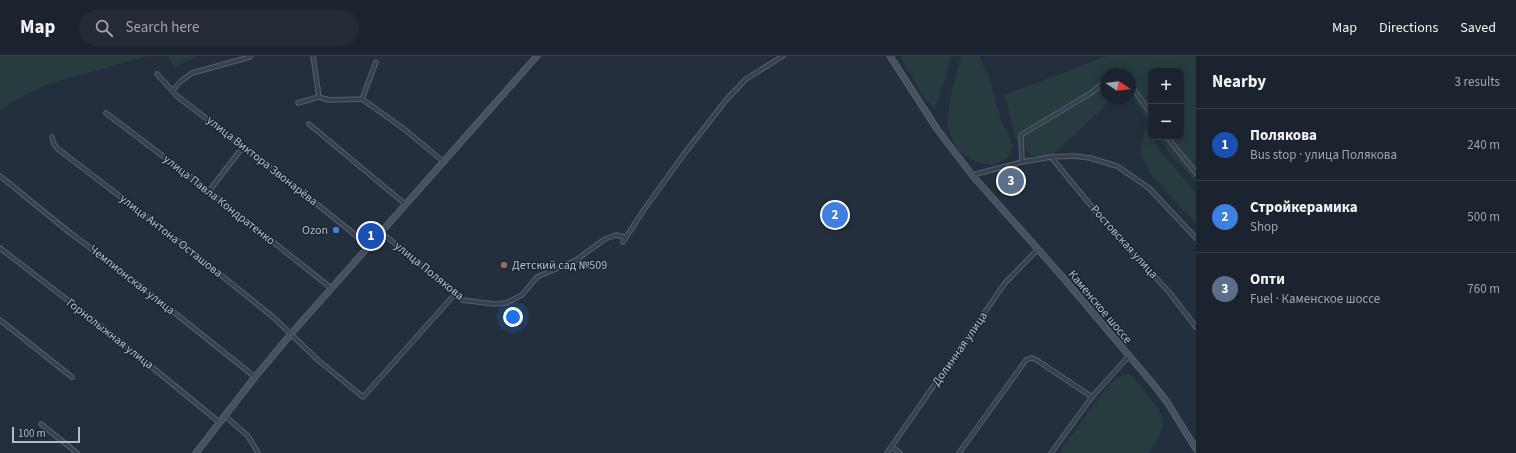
<!DOCTYPE html>
<html lang="en">
<head>
<meta charset="utf-8">
<style>
  body { margin:0; font-family:"Source Sans 3",sans-serif; background:#242b36; color:#f1f3f6 }
  .controls { position:absolute; right:12px; top:12px; display:grid; overflow:hidden; border-radius:8px; box-shadow:0 2px 10px #0003 }
  .controls button { width:36px; height:36px; display:grid; place-items:center; padding:0; border:0; border-bottom:1px solid #39404a; background:#1b232e; color:#f1f3f6; font:20px sans-serif }
  .compass { position:absolute; left:1100px; top:12px; width:36px; height:36px; border-radius:50%; background:#1b232e; box-shadow:0 2px 10px #0003; rotate:103deg }
  .scale { position:absolute; left:12px; bottom:10px; width:68px; box-sizing:border-box; padding-left:4px; border:2px solid #b4bcc9; border-top:0; font-size:11px; line-height:14px; white-space:nowrap; color:#b4bcc9; -webkit-text-stroke:3px #1d2633; paint-order:stroke }
  .you { position:absolute; left:513px; top:261px; width:14px; height:14px; margin:-10px; border:3px solid #fff; border-radius:50%; background:#1a73e8; box-shadow:0 0 0 6px #1a73e833 }
  .badge { display:grid; place-items:center; width:26px; height:26px; border-radius:50%; background:#1a73e8; color:#fff; font-size:13px; font-weight:700 }
  .pin { position:absolute; translate:-50% -50%; border:2px solid #fff; box-shadow:0 1px 4px #0006 }
  .list { margin:0; padding:0; list-style:none }
  h2 { display:flex; justify-content:space-between; align-items:center; height:52px; margin:0; padding:0 16px; font-size:17px }
  h2 small { font-size:13px; font-weight:400; color:#a0a4aa }
  .list li { display:grid; grid-template-columns:26px 1fr auto; gap:12px; align-items:center; box-sizing:border-box; height:72px; padding:0 16px; border-top:1px solid #39404a }
  .list b { display:block; font-size:15px; white-space:nowrap }
  .list p { margin:0; font-size:13px; white-space:nowrap; color:#a0a4aa }
  .list em { font-size:13px; font-style:normal; color:#a0a4aa }
  .icon { flex:none; width:22px; height:22px; fill:none; stroke:currentColor; stroke-width:2; stroke-linecap:round; stroke-linejoin:round }
  .map { position:relative; flex:none; width:1196px; height:397px; overflow:hidden }
  header { display:flex; align-items:center; gap:24px; box-sizing:border-box; height:56px; padding:0 20px; background:#1b232e; border-bottom:1px solid #39404a }
  header strong { font-size:19px }
  nav { display:flex; gap:22px; margin-inline-start:auto; font-size:14px }
  .search { width:280px; height:36px; background:#242b36; display:flex; align-items:center; gap:10px; box-sizing:border-box; padding:0 14px; border-radius:22px; color:#a0a4aa; font-size:15px }
  main { display:flex }
  aside { flex:1; background:#1b232e }
  .map>svg:first-child { display:block }
  .green { fill:#263c3f }
  .lines { fill:none; stroke-linecap:round; stroke-linejoin:round }
  .street-casing { stroke:#565f6c; stroke-width:5.5 }
  .secondary-casing { stroke:#565f6c; stroke-width:7 }
  .street { stroke:#38414e; stroke-width:3.5 }
  .secondary { stroke:#465061; stroke-width:5 }
  .shop-dot { fill:#3f7fe0; stroke:#1d2633; stroke-width:1.5 }
  .education-dot { fill:#8d6e63; stroke:#1d2633; stroke-width:1.5 }
  .labels { text-anchor:middle; dominant-baseline:central; stroke-width:3; stroke-linejoin:round; paint-order:stroke }
  .street-label { font-size:12px; fill:#b4bcc9; stroke:#1d2633 }
  .poi-label { font-size:12px; fill:#b4bcc9; stroke:#1d2633; text-anchor:end }
</style>
</head>
<body>
<header>
<strong>Map</strong>
<div class="search"><svg class="icon" aria-label="search" viewBox="0 0 24 24"><circle cx="10" cy="10" r="6"/><path d="M15 15l6 6"/></svg>Search here</div>
<nav><a>Map</a><a>Directions</a><a>Saved</a></nav>
</header>
<main>
<div class="map">
<svg width="1196" height="397" viewBox="0 0 1196 397">
  <rect width="100%" height="100%" fill="#242f3e"/>
  <path class="green" d="M 0,0 L 148,0 L 45,29 L 16,44 L 0,55 Z
    M 168,0 L 199,0 L 174,11 Z
    M 900,0 L 952,0 L 935,53 L 924,42 Z
    M 961,0 L 979,0 L 990,23 L 999,59 L 1014,91 L 1007,103 L 993,109 L 976,106 L 958,95 L 947,70 L 950,42 Z
    M 1107,0 L 1196,0 L 1196,126 L 1163,89 L 1158,81 L 1181,81 L 1181,15 L 1151,15 L 1151,70 L 1130,37 L 1130,18 L 1106,18 L 1106,42 L 1113,42 L 1052,100 L 1032,100 L 1015,82 L 1005,39 Z
    M 1145,71 L 1159,93 L 1196,137 L 1196,168 L 1150,117 L 1140,98 Z
    M 1129,318 L 1132,320 C 1140,330 1164,355 1163,366 C 1163,377 1154,388 1149,397 L 1061,397 L 1062,392 L 1108,330 C 1114,324 1119,319 1129,318 Z"/>
  <g class="lines">
    <defs>
      <path id="street" d="M 313,0 L 319,41
        M 157,18 L 177,40 L 303,137 L 353,177 L 367,191
        M 1115,18 L 1118,15 L 1121,18
        M 1130,28 L 1151,58
        M 172,35 L 181,25 L 192,17 L 250,1
        M 319,41 L 329,44 L 362,43 L 404,73 L 444,106
        M 362,43 L 376,6
        M 298,47 L 319,41
        M 106,57 L 209,135 L 331,232
        M 309,68 L 405,148
        M 52,81 L 54,88 L 58,93 L 181,187 L 273,261 L 318,304 L 363,341 L 455,238
        M 1167,81 L 1196,117
        M 1051,101 L 1102,163 L 1169,236 L 1196,271
        M 1022,106 L 1021,79 L 1091,37 L 1106,25
        M 972,119 L 1022,106 L 1051,101 L 1074,100 L 1090,102 L 1117,110 L 1149,132 L 1196,182
        M 0,120 L 69,176 L 136,226 L 255,321
        M 209,135 L 239,96 L 245,91
        M 381,176 L 462,244 L 494,248 L 506,247 L 522,239 L 537,221 L 576,204 L 605,183 L 616,179 L 625,181
        M 623,186 L 643,155 L 684,98 L 727,43 L 746,23 L 783,0
        M 0,192 L 109,276 L 219,366
        M 0,264 L 72,321
        M 225,360 L 248,380 L 258,397
        M 41,368 L 77,397
        M 892,391 L 900,397
        M 887,397 L 1005,227 L 1038,193
        M 959,397 L 1026,304 L 1031,302 L 1035,303 L 1092,341
        M 1051,397 L 1092,341 L 1128,301"/>
      <path id="secondary" d="M 890,0 L 937,73 L 972,119 L 1060,218 L 1153,328 L 1167,346 L 1196,393
        M 196,397 L 255,321 L 291,278 L 537,0"/>
    </defs>
    <use href="#street" class="street-casing"/>
    <use href="#secondary" class="secondary-casing"/>
    <use href="#street" class="street"/>
    <use href="#secondary" class="secondary"/>
  </g>
  <circle class="shop-dot" cx="336" cy="174" r="4"/>
  <circle class="education-dot" cx="504" cy="209" r="4"/>
  <g class="labels">
    <g class="street-label">
      <text transform="translate(262 105) rotate(38)">улица Виктора Звонарёва</text>
      <text transform="translate(219 144) rotate(38)">улица Павла Кондратенко</text>
      <text transform="translate(171 180) rotate(38)">улица Антона Осташова</text>
      <text transform="translate(1124 186) rotate(48)">Ростовская улица</text>
      <text transform="translate(429 215) rotate(39)">улица Полякова</text>
      <text transform="translate(132 224) rotate(38)">Чемпионская улица</text>
      <text transform="translate(1100 251) rotate(50)">Каменское шоссе</text>
      <text transform="translate(110 278) rotate(38)">Горнолыжная улица</text>
      <text transform="translate(960 293) rotate(-55)">Долинная улица</text>
    </g>
    <g class="poi-label">
      <text x="328" y="174">Ozon</text>
      <text x="512" y="209" text-anchor="start">Детский сад №509</text>
    </g>
  </g>
</svg>
<div class="controls">
<button>+</button>
<button>−</button>
</div>
<svg class="compass" viewBox="-18 -18 36 36"><path d="M0-13l5 13h-10z" fill="#e53935"/><path d="M0 13l5-13h-10z" fill="#a0a4aa"/></svg>
<div class="scale">100 m</div>
<div class="you"></div>
<div class="pin badge" style="left:371px;top:180px;background:#1a4fb4">1</div>
<div class="pin badge" style="left:835px;top:159px;background:#3f7fe0">2</div>
<div class="pin badge" style="left:1011px;top:125px;background:#5c6f8a">3</div>
</div>
<aside>
<h2>Nearby<small>3 results</small></h2>
<ul class="list">
<li><span class="badge" style="background:#1a4fb4">1</span><div><b>Полякова</b><p>Bus stop · улица Полякова</p></div><em>240 m</em></li>
<li><span class="badge" style="background:#3f7fe0">2</span><div><b>Стройкерамика</b><p>Shop</p></div><em>500 m</em></li>
<li><span class="badge" style="background:#5c6f8a">3</span><div><b>Опти</b><p>Fuel · Каменское шоссе</p></div><em>760 m</em></li>
</ul>
</aside>
</main>
</body>
</html>
